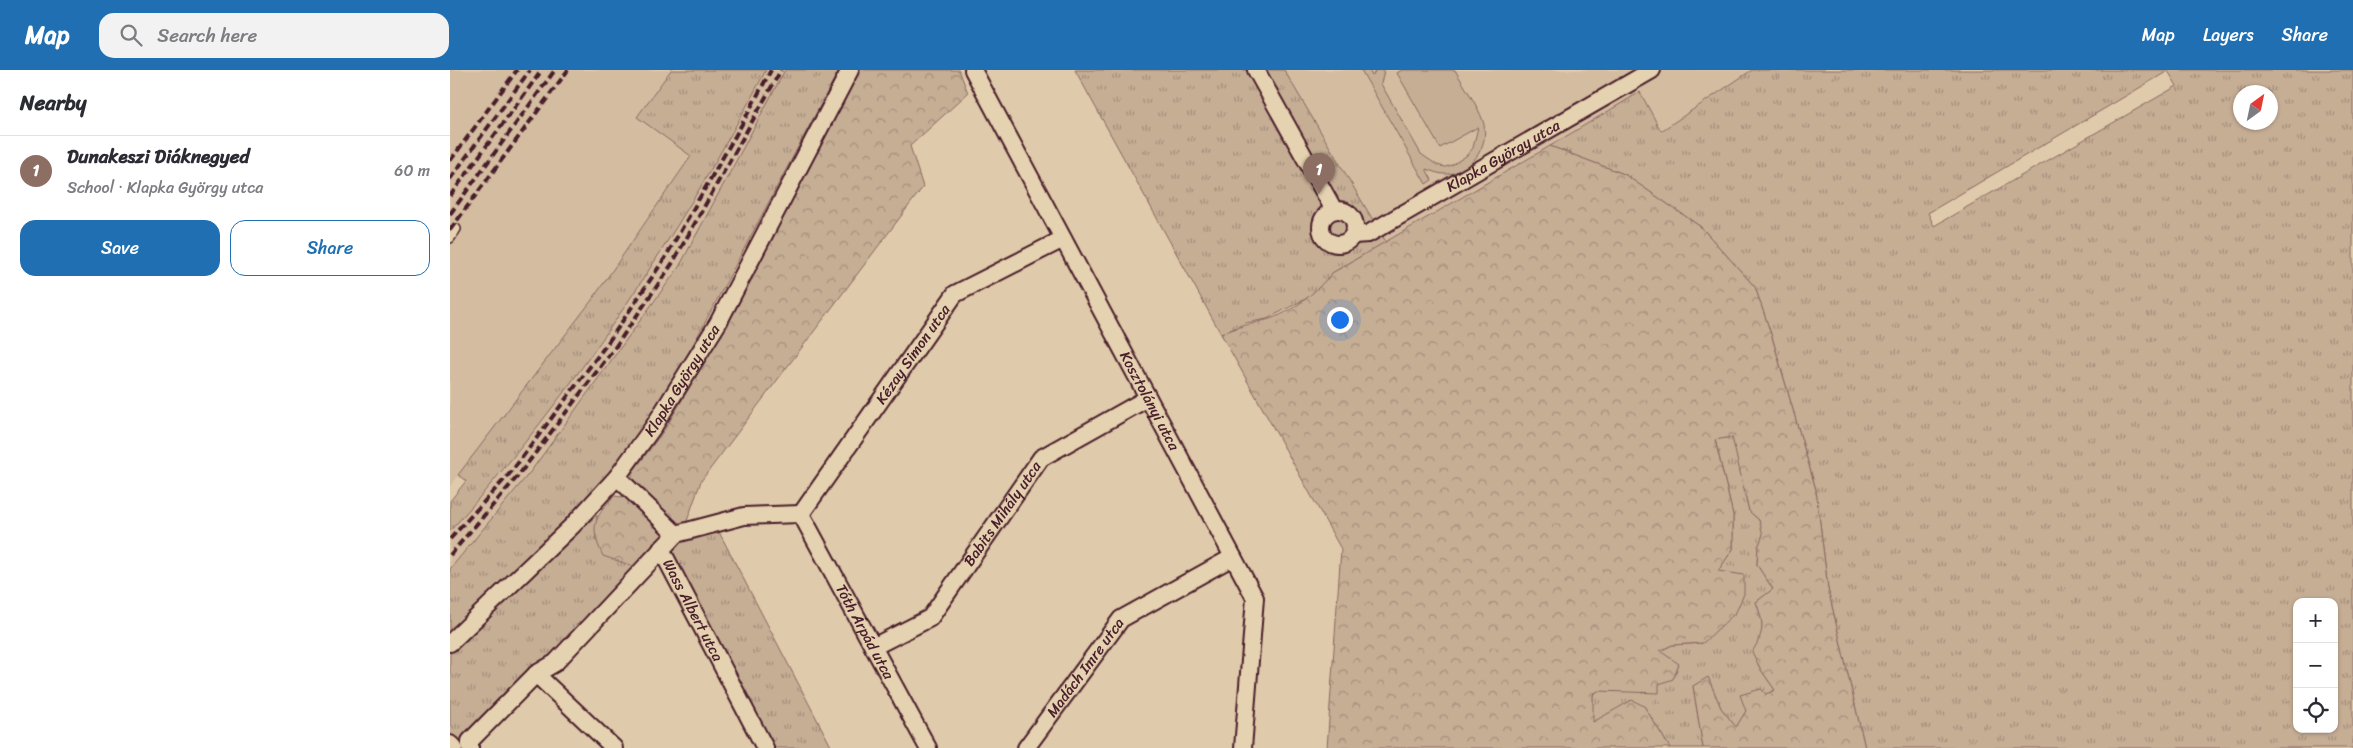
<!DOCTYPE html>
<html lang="en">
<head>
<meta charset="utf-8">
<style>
  body { margin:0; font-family:Sriracha,sans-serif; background:#f2f2f3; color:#2b2b33 }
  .controls { position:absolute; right:15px; bottom:15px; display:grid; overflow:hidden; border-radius:10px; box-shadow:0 1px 4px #0004 }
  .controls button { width:45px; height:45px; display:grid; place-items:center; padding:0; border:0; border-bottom:1px solid #e1e1e2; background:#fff; color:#2b2b33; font:25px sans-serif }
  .compass { position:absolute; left:1783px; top:15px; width:45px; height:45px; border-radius:50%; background:#fff; box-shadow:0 1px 4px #0004; rotate:33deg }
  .you { position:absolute; left:889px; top:249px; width:18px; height:18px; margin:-12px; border:4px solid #fff; border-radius:50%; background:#1a73e8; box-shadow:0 0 0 8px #1a73e833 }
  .badge { display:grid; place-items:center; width:32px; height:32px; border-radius:50%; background:#1f6fb2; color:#fff; font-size:16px; font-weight:700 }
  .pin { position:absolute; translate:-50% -41px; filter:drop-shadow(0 1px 2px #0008) }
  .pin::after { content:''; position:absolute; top:26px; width:18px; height:15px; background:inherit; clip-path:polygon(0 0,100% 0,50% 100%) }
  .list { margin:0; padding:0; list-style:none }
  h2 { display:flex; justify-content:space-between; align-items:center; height:65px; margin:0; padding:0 20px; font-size:21px }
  h2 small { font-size:16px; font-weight:400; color:#7c7c81 }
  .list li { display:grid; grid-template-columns:32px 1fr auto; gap:15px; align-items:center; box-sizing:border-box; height:70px; padding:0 20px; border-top:1px solid #e1e1e2 }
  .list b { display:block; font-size:19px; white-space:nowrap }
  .list p { margin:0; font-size:16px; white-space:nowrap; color:#7c7c81 }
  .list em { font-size:16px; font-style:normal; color:#7c7c81 }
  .actions { display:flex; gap:10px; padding:15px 20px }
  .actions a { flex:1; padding:11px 0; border:1px solid #1f6fb2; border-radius:15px; text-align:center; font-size:18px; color:#1f6fb2 }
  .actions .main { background:#1f6fb2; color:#fff }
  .icon { flex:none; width:28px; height:28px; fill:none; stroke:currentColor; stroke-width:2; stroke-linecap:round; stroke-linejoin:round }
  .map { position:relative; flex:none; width:1903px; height:678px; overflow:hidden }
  header { display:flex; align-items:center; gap:30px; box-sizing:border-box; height:70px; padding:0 25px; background:#1f6fb2; color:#fff }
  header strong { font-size:24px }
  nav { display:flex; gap:28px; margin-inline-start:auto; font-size:18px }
  .search { width:350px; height:45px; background:#f2f2f3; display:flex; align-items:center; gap:12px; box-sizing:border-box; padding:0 18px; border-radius:15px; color:#7c7c81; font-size:19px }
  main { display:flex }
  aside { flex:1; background:#fff }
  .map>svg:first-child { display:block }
  .built { fill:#d3bca0 }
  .grass { fill:url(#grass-tufts); stroke:#886660; fill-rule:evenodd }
  .forest { fill:url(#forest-crowns); stroke:#886660 }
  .pitch { fill:#c6ae95; stroke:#886660 }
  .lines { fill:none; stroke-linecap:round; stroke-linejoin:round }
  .lane-casing { stroke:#4a1f2b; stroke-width:12 }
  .street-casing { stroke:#4a1f2b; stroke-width:20 }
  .lane { stroke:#e5d2b0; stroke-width:9 }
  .street { stroke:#e5d2b0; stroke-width:16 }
  .rail { stroke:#4a1f2b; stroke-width:4; stroke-dasharray:8 4; stroke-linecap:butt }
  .labels { text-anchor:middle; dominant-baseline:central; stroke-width:5; stroke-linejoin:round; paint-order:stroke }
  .street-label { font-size:15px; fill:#4a1f2b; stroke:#e5d2b0 }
</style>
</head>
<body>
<header>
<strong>Map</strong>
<div class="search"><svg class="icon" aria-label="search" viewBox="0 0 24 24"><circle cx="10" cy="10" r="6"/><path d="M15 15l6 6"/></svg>Search here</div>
<nav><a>Map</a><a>Layers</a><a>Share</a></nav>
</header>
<main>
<aside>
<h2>Nearby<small></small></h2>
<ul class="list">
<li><span class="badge" style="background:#8d6e63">1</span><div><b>Dunakeszi Diáknegyed</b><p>School · Klapka György utca</p></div><em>60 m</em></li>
</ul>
<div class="actions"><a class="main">Save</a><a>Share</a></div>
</aside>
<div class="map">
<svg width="1903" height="678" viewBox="0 0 1903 678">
  <defs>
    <pattern id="grass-tufts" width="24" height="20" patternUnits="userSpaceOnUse" patternTransform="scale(1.25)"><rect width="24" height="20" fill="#c6ae95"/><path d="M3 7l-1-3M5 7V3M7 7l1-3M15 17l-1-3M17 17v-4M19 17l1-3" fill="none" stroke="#a38d7a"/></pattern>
    <pattern id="forest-crowns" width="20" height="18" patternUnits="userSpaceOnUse" patternTransform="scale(1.25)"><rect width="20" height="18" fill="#c6ae95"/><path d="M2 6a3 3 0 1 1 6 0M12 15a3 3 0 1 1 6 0" fill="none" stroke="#a38d7a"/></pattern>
  </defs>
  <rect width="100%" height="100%" fill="#dfcbab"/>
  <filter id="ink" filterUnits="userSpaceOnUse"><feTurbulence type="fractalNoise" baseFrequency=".02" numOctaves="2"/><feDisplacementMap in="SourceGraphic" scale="10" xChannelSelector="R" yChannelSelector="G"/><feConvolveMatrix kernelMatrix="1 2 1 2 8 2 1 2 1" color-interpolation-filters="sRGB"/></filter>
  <g filter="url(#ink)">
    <path class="built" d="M 0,0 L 221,0 L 187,47 L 241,85 L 142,230 L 0,416 Z
      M 316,0 L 335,0 L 229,197 L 81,401 L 0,499 L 0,461 L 57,396 L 154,267 L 209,185 L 288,53 Z
      M 646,0 L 1302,0 L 1211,61 L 1190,23 L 882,203 Z"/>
    <path class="grass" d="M 221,0 L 316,0 C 229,165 125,322 0,461 L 0,431 L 16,411 L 8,405 L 142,230 L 241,86 L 187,47 Z
      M 335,0 L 389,0 L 201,354 L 119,448 L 0,563 L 0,499 L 81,401 L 229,197 Z
      M 625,0 L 834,0 L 936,172 L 882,203 L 863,225 L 817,249 L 796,253 L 771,264 Z
      M 1302,0 L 1903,0 L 1903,678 L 1415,678 L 1378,519 L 1366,420 L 1322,267 L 1305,217 L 1251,157 L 1174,104 L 1100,76 L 1190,22 L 1211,61 ZM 1718,1 L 1727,16 L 1484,156 L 1478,143 ZM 1790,22 L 1820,22 L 1820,52 L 1790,52 ZM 1847,532 L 1884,532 L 1884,659 L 1847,659 Z
      M 1283,367 L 1299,441 L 1309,450 L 1314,465 L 1308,477 L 1307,495 L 1323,519 L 1306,532 C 1314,554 1315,561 1303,582 L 1311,600 L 1325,620 L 1296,641 L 1286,658 L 1271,638 L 1258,608 L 1243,616 L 1253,678 L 1220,678 L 1194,636 L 1142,652 L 1143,624 L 1210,581 L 1222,575 L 1253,573 L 1268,501 L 1283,479 L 1283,445 L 1265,369 Z
      M 147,445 L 146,471 L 186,497 L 102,587 L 76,602 L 4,678 L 0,678 L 0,584 L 79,506 Z
      M 237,451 L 269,462 L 382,678 L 324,678 L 211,471 Z"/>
    <path class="forest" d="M 409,0 L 509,0 L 518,23 L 460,76 L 473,117 L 251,411 L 237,451 L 211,471 L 186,497 L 153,486 C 139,457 144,448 164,426 L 173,427 L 182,415 L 182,403 L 215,359 L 278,252 Z
      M 1100,76 L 1174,104 L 1251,157 L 1305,217 L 1322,267 L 1366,420 L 1378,519 L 1415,678 L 1253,678 L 1243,616 L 1258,607 L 1271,638 L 1286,657 L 1296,641 L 1290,625 L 1311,619 L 1316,624 L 1325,620 L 1311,600 L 1302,582 C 1315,561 1314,554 1306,532 L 1323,519 L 1307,495 L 1308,477 L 1313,465 L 1309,450 L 1299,441 L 1282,367 L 1265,370 L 1283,445 L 1283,479 L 1268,501 L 1294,505 L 1294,524 L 1286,542 L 1253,573 L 1222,575 L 1210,581 L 1229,594 L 1223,609 L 1209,614 L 1209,623 L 1148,621 L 1143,624 L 1143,652 L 1182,630 L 1194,636 L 1220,678 L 877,678 L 891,479 L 771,264 C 788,257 799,254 816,250 C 842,243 865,223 882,203 Z"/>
    <path class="pitch" d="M 911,0 L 919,0 L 922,6 L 926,0 L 934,0 L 931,14 L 971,84 L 987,95 L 995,97 L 1002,95 L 1016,86 L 1023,78 L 1028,57 L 990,78 L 947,3 L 952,0 L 1005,0 C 1014,16 1027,34 1033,51 C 1041,75 1020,105 995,104 C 988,104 982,101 976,99 L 982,110 L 976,114 Z"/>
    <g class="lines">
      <defs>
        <path id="lane" d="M 0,168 L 6,159"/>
        <g id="street">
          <path id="s1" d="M 523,0 L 805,528 L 793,678"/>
          <path d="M 806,0 L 884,140"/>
          <circle cx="888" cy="157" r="17"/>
          <path id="s2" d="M 903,165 L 918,164 L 1202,0"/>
          <path d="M 167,407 L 226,464"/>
          <path id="s3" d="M 351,444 L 505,224 L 613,169"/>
          <path id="s4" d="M 351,444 L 478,678"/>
          <path id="s5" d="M 211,479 L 315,678"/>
          <path id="s6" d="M 0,573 L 122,456 L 167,407 L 204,356 L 268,253 L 400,0"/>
          <path id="s7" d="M 423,577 L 480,548 L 591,388 L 698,328"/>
          <path d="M 86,604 L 164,678"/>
          <path d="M 0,674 L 4,678"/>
          <path d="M 20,678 L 20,671 L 86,604 L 105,593 L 226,464 L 294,446 L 351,444"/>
          <path id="s8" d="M 576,678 L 671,549 L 783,487"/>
        </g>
      </defs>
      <use href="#lane" class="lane-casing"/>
      <use href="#street" class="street-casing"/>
      <use href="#lane" class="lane"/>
      <use href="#street" class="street"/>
      <path class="rail" d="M 0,91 L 67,0
        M 0,109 L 80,0
        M 0,126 L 92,0
        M 0,144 L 105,0
        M 0,160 L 118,0
        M 0,469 L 62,401 L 159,271 L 215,188 L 292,54 L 321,0
        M 0,485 L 68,406 L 166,276 L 222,194 L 331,0"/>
    </g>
  </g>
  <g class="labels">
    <g class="street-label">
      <text stroke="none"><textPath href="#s2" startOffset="171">Klapka György utca</textPath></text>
      <text stroke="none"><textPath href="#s3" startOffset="195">Kézay Simon utca</textPath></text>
      <text stroke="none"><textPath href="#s6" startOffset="352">Klapka György utca</textPath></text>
      <text stroke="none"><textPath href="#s1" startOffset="375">Kosztolányi utca</textPath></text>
      <text stroke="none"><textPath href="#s7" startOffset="191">Babits Mihály utca</textPath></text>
      <text stroke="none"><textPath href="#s5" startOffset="69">Wass Albert utca</textPath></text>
      <text stroke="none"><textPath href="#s4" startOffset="134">Tóth Árpád utca</textPath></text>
      <text stroke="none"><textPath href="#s8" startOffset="100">Madách Imre utca</textPath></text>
    </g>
  </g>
</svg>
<div class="controls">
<button>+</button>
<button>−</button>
<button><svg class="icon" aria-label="locate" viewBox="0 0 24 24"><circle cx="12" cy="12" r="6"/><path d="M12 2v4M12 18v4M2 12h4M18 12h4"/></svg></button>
</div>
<svg class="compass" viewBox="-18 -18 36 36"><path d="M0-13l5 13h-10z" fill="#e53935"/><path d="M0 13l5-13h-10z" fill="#7c7c81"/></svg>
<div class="you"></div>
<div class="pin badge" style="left:869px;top:124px;background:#8d6e63">1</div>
</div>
</main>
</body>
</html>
